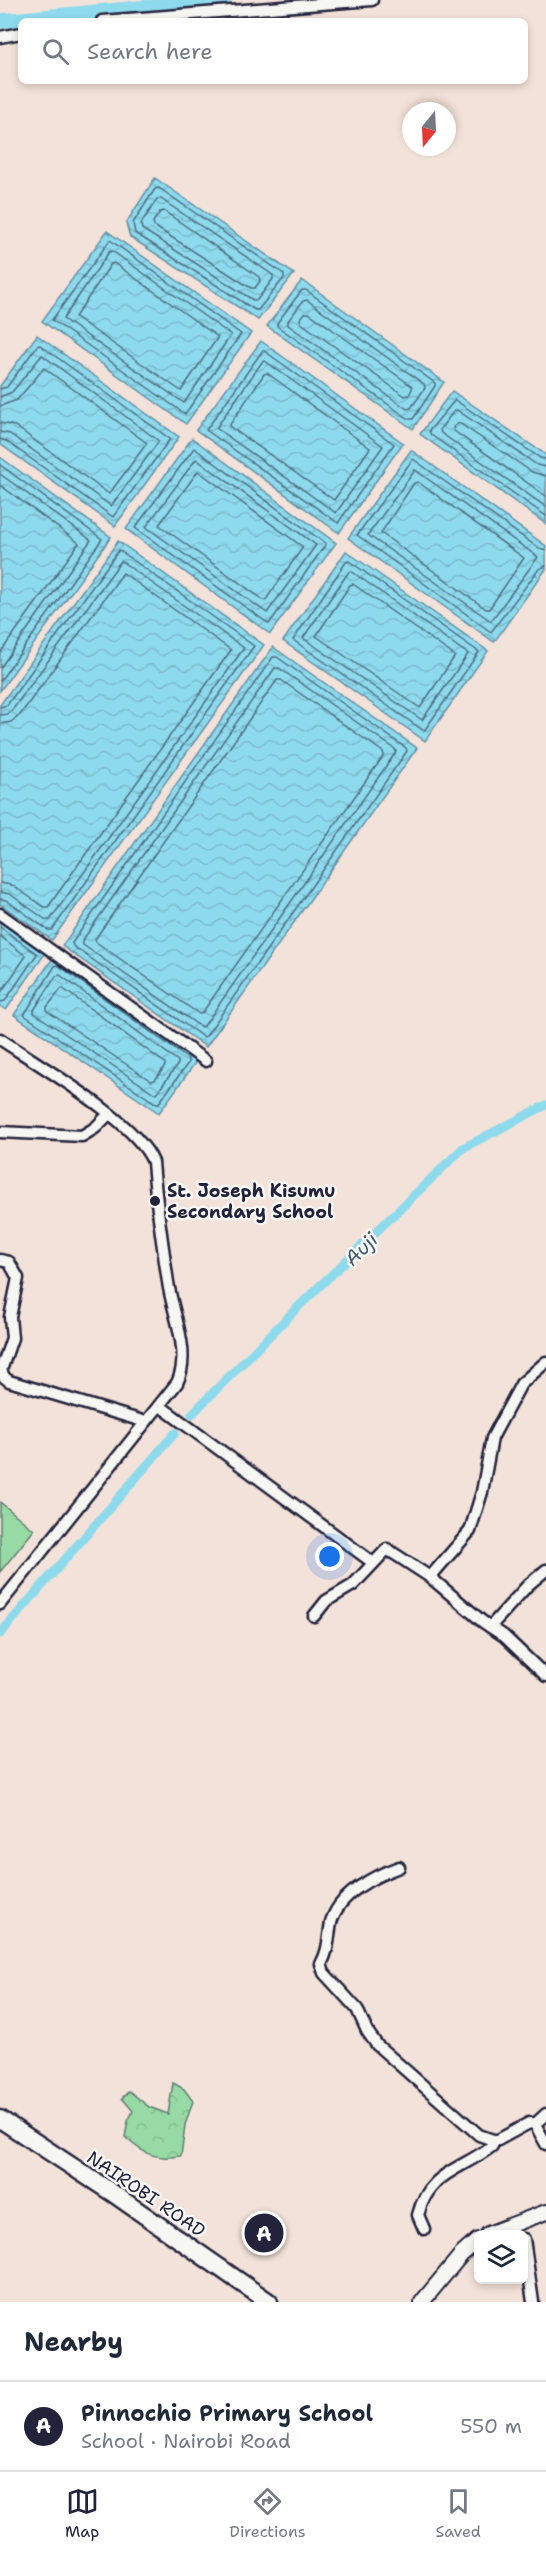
<!DOCTYPE html>
<html lang="en">
<head>
<meta charset="utf-8">
<style>
  body { margin:0; font-family:"Shantell Sans",sans-serif; background:#f6f6f7; color:#1f2937 }
  .controls { position:absolute; right:18px; bottom:18px; display:grid; overflow:hidden; border-radius:9px; box-shadow:0 3px 9px #0003 }
  .controls button { width:54px; height:54px; display:grid; place-items:center; padding:0; border:0; border-bottom:2px solid #e0e1e3; background:#fff; color:#1f2937; font:30px sans-serif }
  .compass { position:absolute; left:402px; top:102px; width:54px; height:54px; border-radius:50%; background:#fff; box-shadow:0 3px 9px #0003; rotate:198deg }
  .you { position:absolute; left:330px; top:1557px; width:21px; height:21px; margin:-15px; border:4px solid #fff; border-radius:50%; background:#1a73e8; box-shadow:0 0 0 9px #1a73e833 }
  .badge { display:grid; place-items:center; width:39px; height:39px; border-radius:50%; background:#22223b; color:#fff; font-size:20px; font-weight:700 }
  .pin { position:absolute; translate:-50% -50%; border:3px solid #fff; box-shadow:0 2px 6px #0006 }
  .list { margin:0; padding:0; list-style:none }
  h2 { display:flex; justify-content:space-between; align-items:center; height:78px; margin:0; padding:0 24px; font-size:26px }
  h2 small { font-size:20px; font-weight:400; color:#747a83 }
  .list li { display:grid; grid-template-columns:39px 1fr auto; gap:18px; align-items:center; box-sizing:border-box; height:90px; padding:0 24px; border-top:2px solid #e0e1e3 }
  .list b { display:block; font-size:22px; white-space:nowrap }
  .list p { margin:0; font-size:20px; white-space:nowrap; color:#747a83 }
  .list em { font-size:20px; font-style:normal; color:#747a83 }
  .icon { flex:none; width:33px; height:33px; fill:none; stroke:currentColor; stroke-width:2; stroke-linecap:round; stroke-linejoin:round }
  .map { position:relative; flex:none; width:546px; height:2302px; overflow:hidden }
  .search { position:absolute; background:#fff; box-shadow:0 3px 9px #0003; left:18px; right:18px; top:18px; height:66px; display:flex; align-items:center; gap:15px; box-sizing:border-box; padding:0 21px; border-radius:9px; color:#747a83; font-size:22px }
  .sheet { height:168px; background:#fff }
  nav { display:flex; justify-content:space-around; align-items:center; box-sizing:border-box; height:84px; border-top:2px solid #e0e1e3; background:#fff; font-size:16px; color:#747a83 }
  nav a { display:grid; justify-items:center; gap:3px }
  nav .on { color:#22223b }
  .map>svg:first-child { display:block }
  .forest { fill:url(#forest-crowns); stroke:#5d7e70; stroke-width:1.5 }
  .pitch { fill:#98daa5; stroke:#5d7e70; stroke-width:1.5 }
  .water { fill:url(#water-waves); stroke:#6390a6; stroke-width:1.5 }
  .lines { fill:none; stroke-linecap:round; stroke-linejoin:round }
  .shore { stroke:#4d6c82; stroke-width:1.5 }
  .canal { stroke:#8edaed; stroke-width:9 }
  .river { stroke:#8edaed; stroke-width:15 }
  .minor-casing { stroke:#22223b; stroke-width:15 }
  .major-casing { stroke:#22223b; stroke-width:18 }
  .highway-casing { stroke:#22223b; stroke-width:21 }
  .minor { stroke:#f6f6f2; stroke-width:10 }
  .major { stroke:#f6f6f2; stroke-width:14 }
  .highway { stroke:#f6f6f2; stroke-width:16 }
  .poi-dot { fill:#22223b; stroke:#f6f6f2; stroke-width:2 }
  .labels { text-anchor:middle; dominant-baseline:central; stroke-width:5; stroke-linejoin:round; paint-order:stroke }
  .poi-label { font-size:18px; font-weight:bold; fill:#22223b; stroke:#f6f6f2; text-anchor:start }
  .street-label { font-size:18px; fill:#22223b; stroke:#f6f6f2 }
  .water-label { font-size:20px; font-style:italic; fill:#425970; stroke:#f6f6f2 }
</style>
</head>
<body>
<div class="map">
<svg width="546" height="2302" viewBox="0 0 546 2302">
  <defs>
    <pattern id="forest-crowns" width="20" height="18" patternUnits="userSpaceOnUse" patternTransform="scale(1.5)"><rect width="20" height="18" fill="#98daa5"/><path d="M2 6a3 3 0 1 1 6 0M12 15a3 3 0 1 1 6 0" fill="none" stroke="#83bb8f"/></pattern>
    <pattern id="water-waves" width="16" height="10" patternUnits="userSpaceOnUse" patternTransform="scale(1.5)"><rect width="16" height="10" fill="#8edaed"/><path d="M0 5q4-4 8 0t8 0" fill="none" stroke="#7abbcc"/></pattern>
  </defs>
  <rect width="100%" height="100%" fill="#f3e2d9"/>
  <filter id="ink" filterUnits="userSpaceOnUse"><feTurbulence type="fractalNoise" baseFrequency=".0167" numOctaves="2"/><feDisplacementMap in="SourceGraphic" scale="12" xChannelSelector="R" yChannelSelector="G"/><feConvolveMatrix kernelMatrix="1 2 1 2 8 2 1 2 1" color-interpolation-filters="sRGB"/></filter>
  <g filter="url(#ink)">
    <path class="forest" d="M 173,2083 L 184,2089 L 193,2101 L 185,2125 L 181,2156 C 156,2160 143,2154 125,2137 L 128,2121 L 133,2111 L 122,2098 L 129,2091 L 149,2107 L 168,2114 Z"/>
    <path class="pitch" d="M 0,1502 L 34,1530 L 0,1572 Z"/>
    <path class="water" d="M 155,178 L 294,274 L 258,320 L 130,237 L 126,223 Z
      M 107,231 L 251,333 L 186,424 L 42,321 Z
      M 302,280 L 444,382 L 413,429 L 267,326 Z
      M 37,335 L 179,437 L 115,526 L 0,444 L 0,386 Z
      M 261,341 L 403,443 L 339,533 L 196,430 Z
      M 452,391 L 546,455 L 546,524 L 420,434 Z
      M 192,438 L 336,543 L 270,634 L 126,529 Z
      M 411,450 L 546,546 L 546,569 L 494,642 L 348,538 Z
      M 0,457 L 111,537 L 0,691 Z
      M 118,541 L 264,645 L 52,940 L 0,904 L 0,705 Z
      M 346,551 L 488,651 L 425,741 L 283,641 Z
      M 273,647 L 417,748 L 206,1047 L 62,946 Z
      M 0,919 L 46,952 L 6,1010 L 0,1006 Z
      M 55,955 L 198,1059 L 159,1113 L 14,1015 Z"/>
    <g class="lines">
      <path class="shore" d="M 159,188 L 284,274 L 284,278 L 258,310 L 255,310 L 135,233 L 133,223 L 155,189 Z
        M 157,199 L 161,199 L 273,275 L 273,279 L 257,300 L 253,300 L 142,229 L 141,224 Z
        M 164,211 L 259,277 L 260,281 L 255,288 L 251,288 L 154,226 L 153,222 L 160,212 Z
        M 110,240 L 241,334 L 185,414 L 52,320 Z
        M 112,251 L 231,335 L 184,403 L 63,319 L 109,252 Z
        M 114,263 L 218,337 L 181,391 L 75,317 L 111,264 Z
        M 302,290 L 306,290 L 435,383 L 435,386 L 413,419 L 409,419 L 277,326 L 277,323 Z
        M 307,300 L 424,384 L 425,388 L 411,408 L 407,409 L 288,325 L 288,321 L 303,301 Z
        M 305,313 L 309,313 L 412,386 L 412,389 L 409,395 L 405,396 L 301,323 L 300,319 Z
        M 263,350 L 394,444 L 338,523 L 206,430 Z
        M 265,361 L 383,446 L 336,513 L 216,428 L 262,362 Z
        M 267,373 L 370,448 L 334,500 L 229,426 L 264,374 Z
        M 0,389 L 7,387 L 37,346 L 40,345 L 170,439 L 113,517 L 6,441 L 0,439
        M 0,397 L 12,392 L 42,355 L 159,441 L 111,506 L 10,434 L 0,432
        M 0,406 L 17,400 L 44,368 L 147,443 L 109,494 L 15,426 L 0,423
        M 194,448 L 326,544 L 269,624 L 135,528 Z
        M 196,459 L 316,545 L 267,613 L 146,527 Z
        M 546,459 L 540,458 L 455,400 L 429,431 L 431,435 L 546,516
        M 0,465 L 102,539 L 0,681
        M 546,467 L 537,465 L 457,410 L 454,411 L 440,429 L 441,433 L 546,507
        M 415,470 L 538,557 L 491,621 L 368,535 Z
        M 198,471 L 303,547 L 265,601 L 159,525 Z
        M 0,474 L 91,540 L 0,668
        M 546,476 L 532,472 L 459,423 L 453,427 L 454,431 L 546,496
        M 418,482 L 524,558 L 489,609 L 486,609 L 381,533 L 414,483 Z
        M 0,485 L 79,543 L 0,653
        M 546,551 L 540,549 L 413,459 L 357,535 L 491,632 L 539,569 L 546,566
        M 349,561 L 479,652 L 424,731 L 293,640 L 346,562 Z
        M 351,571 L 468,654 L 422,720 L 303,638 L 348,573 Z
        M 353,584 L 455,656 L 420,708 L 316,636 L 350,585 Z
        M 273,657 L 277,657 L 406,748 L 407,751 L 206,1036 L 203,1037 L 73,946 L 72,943 Z
        M 275,668 L 279,668 L 395,749 L 396,752 L 204,1026 L 201,1027 L 83,945 L 82,941 Z
        M 277,680 L 281,680 L 383,752 L 384,755 L 202,1013 L 199,1014 L 96,942 L 95,939 Z
        M 0,707 L 7,705 L 119,550 L 254,646 L 52,930 L 48,930 L 6,900 L 0,899
        M 0,715 L 8,714 L 13,709 L 121,561 L 244,648 L 50,920 L 46,920 L 10,894 L 0,892
        M 0,724 L 11,722 L 20,715 L 123,573 L 231,650 L 48,907 L 44,907 L 12,885 L 0,883
        M 0,927 L 37,954 L 5,1001 L 0,1002
        M 0,936 L 26,956 L 0,994
        M 58,965 L 188,1059 L 188,1063 L 159,1103 L 155,1103 L 24,1015 L 55,966 Z
        M 60,975 L 178,1061 L 178,1064 L 157,1093 L 154,1093 L 34,1013 L 34,1010 L 56,976 Z
        M 62,988 L 165,1063 L 165,1066 L 155,1080 L 151,1081 L 47,1011 L 47,1007 Z"/>
      <path class="canal" d="M 192,1414 L 296,1309 L 463,1148 L 546,1105
        M 0,1634 L 175,1433"/>
      <path class="river" d="M 0,21 L 224,0"/>
      <defs>
        <path id="minor" d="M 102,21 L 372,0
          M 0,37 L 21,33
          M 0,914 L 206,1061
          M 0,1039 C 39,1065 137,1122 153,1162 C 156,1203 162,1242 168,1282 C 172,1313 192,1352 177,1383 L 0,1604
          M 0,1132 L 82,1136 L 95,1128 L 109,1114
          M 0,1260 L 9,1262 L 18,1278 L 10,1317 L 12,1338 L 1,1370 L 4,1377 L 9,1381 L 146,1422
          M 160,1406 L 372,1562
          M 430,1577 L 470,1531 L 482,1492 L 492,1438 L 521,1384 L 546,1362
          M 314,1616 L 326,1601 L 353,1585 L 387,1549 L 430,1577 L 483,1622 L 504,1636 L 546,1676
          M 490,1627 L 528,1585 L 546,1570
          M 399,1867 C 374,1876 338,1894 331,1923 C 328,1938 329,1950 321,1964 L 324,1973 L 357,2009 L 367,2031 L 377,2045 L 479,2135 L 493,2140 L 498,2140 L 529,2123 L 535,2124 L 546,2144
          M 535,2124 L 546,2114
          M 424,2229 L 418,2215 C 429,2171 462,2170 492,2146 L 493,2140
          M 524,2239 L 533,2302"/>
        <path id="major" d="M 488,2234 L 546,2212
          M 422,2302 L 461,2255 L 478,2240"/>
        <path id="highway" d="M 0,2119 L 111,2192 L 269,2302"/>
      </defs>
      <use href="#minor" class="minor-casing"/>
      <use href="#major" class="major-casing"/>
      <use href="#highway" class="highway-casing"/>
      <use href="#minor" class="minor"/>
      <use href="#major" class="major"/>
      <use href="#highway" class="highway"/>
    </g>
  </g>
  <circle class="poi-dot" cx="155" cy="1201" r="6"/>
  <g class="labels">
    <g class="poi-label">
      <text x="167" y="1191">St. Joseph Kisumu<tspan x="167" dy="21">Secondary School</tspan></text>
    </g>
    <g class="street-label">
      <text transform="translate(146 2194) rotate(34)">NAIROBI ROAD</text>
    </g>
    <g class="water-label">
      <text transform="translate(361 1249) rotate(-44)">Auji</text>
    </g>
  </g>
</svg>
<div class="controls">
<button><svg class="icon" aria-label="layers" viewBox="0 0 24 24"><path d="M12 4l9 5-9 5-9-5zM3 14l9 5 9-5"/></svg></button>
</div>
<svg class="compass" viewBox="-18 -18 36 36"><path d="M0-13l5 13h-10z" fill="#e53935"/><path d="M0 13l5-13h-10z" fill="#747a83"/></svg>
<div class="you"></div>
<div class="pin badge" style="left:264px;top:2233px">A</div>
<div class="search"><svg class="icon" aria-label="search" viewBox="0 0 24 24"><circle cx="10" cy="10" r="6"/><path d="M15 15l6 6"/></svg>Search here</div>
</div>
<section class="sheet">
<h2>Nearby<small></small></h2>
<ul class="list">
<li><span class="badge">A</span><div><b>Pinnochio Primary School</b><p>School · Nairobi Road</p></div><em>550 m</em></li>
</ul>
</section>
<nav>
<a class="on"><svg class="icon" aria-label="map" viewBox="0 0 24 24"><path d="M3 6l6-2 6 2 6-2v14l-6 2-6-2-6 2zM9 4v14M15 6v14"/></svg>Map</a>
<a><svg class="icon" aria-label="directions" viewBox="0 0 24 24"><path d="M12 3l9 9-9 9-9-9zM9 14v-3h6M13 9l2 2-2 2"/></svg>Directions</a>
<a><svg class="icon" aria-label="saved" viewBox="0 0 24 24"><path d="M7 4h10v16l-5-4-5 4z"/></svg>Saved</a>
</nav>
</body>
</html>
